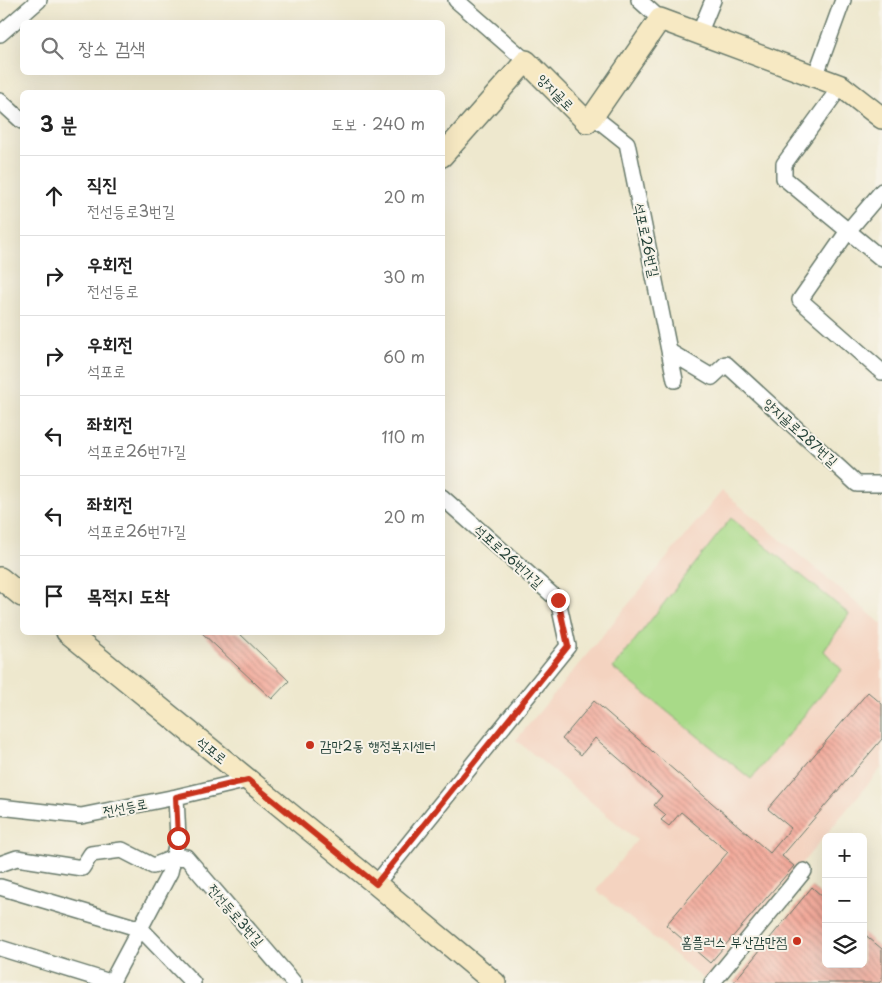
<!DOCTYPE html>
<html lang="ko">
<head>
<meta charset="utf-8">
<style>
  body { margin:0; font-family:"Playpen Sans","Poor Story",sans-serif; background:#f6f6f6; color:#222 }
  .controls { position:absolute; right:15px; bottom:15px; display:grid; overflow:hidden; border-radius:8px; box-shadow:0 5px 20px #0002 }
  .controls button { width:45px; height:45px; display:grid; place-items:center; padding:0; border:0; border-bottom:1px solid #e0e0e0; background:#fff; color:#222; font:25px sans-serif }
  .stop { position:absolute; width:15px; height:15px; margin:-11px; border:4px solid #c8321e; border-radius:50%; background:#fff }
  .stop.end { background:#c8321e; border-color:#fff; box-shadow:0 1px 5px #0008 }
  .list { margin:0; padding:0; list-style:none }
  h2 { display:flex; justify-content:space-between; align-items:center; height:65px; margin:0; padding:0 20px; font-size:21px }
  h2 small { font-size:16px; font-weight:400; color:#767676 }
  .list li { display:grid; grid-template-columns:32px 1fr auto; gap:15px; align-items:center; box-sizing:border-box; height:80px; padding:0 20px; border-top:1px solid #e0e0e0 }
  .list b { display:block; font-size:19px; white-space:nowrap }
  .list p { margin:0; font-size:16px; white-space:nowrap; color:#767676 }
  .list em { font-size:16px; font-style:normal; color:#767676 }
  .icon { flex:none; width:28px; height:28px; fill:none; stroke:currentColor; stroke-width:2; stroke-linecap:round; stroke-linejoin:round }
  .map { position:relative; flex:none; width:882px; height:983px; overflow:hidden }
  .search { position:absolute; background:#fff; box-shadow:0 5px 20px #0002; left:20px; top:20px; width:425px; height:55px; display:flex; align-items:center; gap:12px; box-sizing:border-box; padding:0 18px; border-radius:8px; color:#767676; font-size:19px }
  .panel { position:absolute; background:#fff; box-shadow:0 5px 20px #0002; left:20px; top:90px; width:425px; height:545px; border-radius:8px }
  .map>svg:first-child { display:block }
  .built { fill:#f4d3c0 }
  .green { fill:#a8da88; stroke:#648c5e }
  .building { fill:url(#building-back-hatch) }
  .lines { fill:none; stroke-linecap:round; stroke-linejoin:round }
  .street-casing { stroke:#67796a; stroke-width:18 }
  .secondary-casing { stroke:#67796a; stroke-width:24 }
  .street { stroke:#fff; stroke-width:15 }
  .secondary { stroke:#f7e9c3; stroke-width:21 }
  .route { stroke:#c8321e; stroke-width:6 }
  .poi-dot { fill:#c8321e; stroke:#f7f3e8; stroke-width:2 }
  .labels { text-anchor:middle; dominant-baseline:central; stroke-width:4; stroke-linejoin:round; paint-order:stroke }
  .street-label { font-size:14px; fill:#1f3d34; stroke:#f7f3e8 }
  .poi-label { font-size:14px; fill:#1f3d34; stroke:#f7f3e8; text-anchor:start }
</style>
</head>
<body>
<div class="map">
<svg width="882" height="983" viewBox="0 0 882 983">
  <defs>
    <pattern id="building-back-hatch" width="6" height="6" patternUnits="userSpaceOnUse" patternTransform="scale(1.25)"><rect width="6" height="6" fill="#f3aa9b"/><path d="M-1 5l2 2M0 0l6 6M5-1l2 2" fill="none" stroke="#c48c7f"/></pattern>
  </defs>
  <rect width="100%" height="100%" fill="#f7f3e8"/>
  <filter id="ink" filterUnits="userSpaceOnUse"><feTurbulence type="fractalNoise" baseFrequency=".02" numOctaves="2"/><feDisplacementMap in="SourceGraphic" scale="10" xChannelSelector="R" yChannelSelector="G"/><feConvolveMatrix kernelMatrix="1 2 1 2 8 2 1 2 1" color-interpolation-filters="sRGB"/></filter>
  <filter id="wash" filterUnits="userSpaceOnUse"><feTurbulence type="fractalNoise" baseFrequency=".0096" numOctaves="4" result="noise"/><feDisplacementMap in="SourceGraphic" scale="20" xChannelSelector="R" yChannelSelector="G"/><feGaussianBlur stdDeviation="1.12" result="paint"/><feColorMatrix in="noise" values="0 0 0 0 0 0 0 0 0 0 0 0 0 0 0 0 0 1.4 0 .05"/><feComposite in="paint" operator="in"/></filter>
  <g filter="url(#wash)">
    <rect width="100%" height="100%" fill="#eee8ce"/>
    <path class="built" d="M 722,491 L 882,624 L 882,767 L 705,980 L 596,890 L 637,840 L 516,740 Z"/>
    <path class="green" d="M 731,518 L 849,614 L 824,651 L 842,670 L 751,779 L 613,668 Z"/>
    <g id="blocks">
      <path class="building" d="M 201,632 L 238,632 L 289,681 L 272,699 Z
        M 868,692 L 882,704 L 882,739 L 782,856 L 794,866 L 710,963 L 666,925 L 728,852 L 681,812 L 669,826 L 661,820 L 666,815 L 654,805 L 662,796 L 595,738 L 581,755 L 562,739 L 594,701 L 770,853 L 791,828 L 768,809 Z
        M 812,887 L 826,900 L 826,964 L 863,964 L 863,933 L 882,949 L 882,980 L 879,983 L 733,983 Z"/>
    </g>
  </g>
  <g filter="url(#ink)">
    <use href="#blocks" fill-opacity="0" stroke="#67796a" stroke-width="1"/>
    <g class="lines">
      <defs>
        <path id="street" d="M 456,0 L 526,61
          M 639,0 L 660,19
          M 0,34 L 39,0
          M 699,34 L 713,0
          M 815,77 L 843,0
          M 841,86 L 784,164 L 784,178 L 882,259
          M 0,101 L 22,121
          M 593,116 L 627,143 L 675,380
          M 882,191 L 848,231 L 800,300 L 882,372
          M 670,352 L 712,377 L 726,364 L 857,484 L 882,484
          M 0,807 L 81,816 L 176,797 L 248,780
          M 0,864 L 17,858 L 82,868 L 91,854 L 122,850 L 153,866 L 173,858 L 186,857 L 294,983
          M 376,884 L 568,646 L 558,600 L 442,497
          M 0,887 L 141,929 L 193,983
          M 0,948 L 113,983
          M 111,983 L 170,872 L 178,838 L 176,797
          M 712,983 L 804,871"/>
        <path id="secondary" d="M 442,156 L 526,61 L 587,122 L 593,116 L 660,19 L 841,86 L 882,118
          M 0,578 L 22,596
          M 67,632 L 376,884 L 495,983"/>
      </defs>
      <use href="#street" class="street-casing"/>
      <use href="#secondary" class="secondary-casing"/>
      <use href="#street" class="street"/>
      <use href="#secondary" class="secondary"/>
    </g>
  </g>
  <g class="lines" filter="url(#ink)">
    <path class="route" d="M 178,838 L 176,797 L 248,780 L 376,884 L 568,646 L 558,600"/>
  </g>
  <g class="poi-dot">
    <circle cx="310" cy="745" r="5"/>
    <circle cx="797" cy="941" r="5"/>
  </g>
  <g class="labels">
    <g class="street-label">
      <text transform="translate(556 92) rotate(45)">양지골로</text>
      <text transform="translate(647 240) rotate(78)">석포로26번길</text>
      <text transform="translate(801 432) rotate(42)">양지골로287번길</text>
      <text transform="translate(509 556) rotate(42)">석포로26번가길</text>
      <text transform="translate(212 750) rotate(39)">석포로</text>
      <text transform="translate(125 807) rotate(-11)">전선등로</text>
      <text transform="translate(236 915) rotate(49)">전선등로3번길</text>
    </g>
    <g class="poi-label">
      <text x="320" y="745">감만2동 행정복지센터</text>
      <text x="787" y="941" text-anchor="end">홈플러스 부산감만점</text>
    </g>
  </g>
</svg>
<div class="controls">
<button>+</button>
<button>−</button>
<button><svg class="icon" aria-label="layers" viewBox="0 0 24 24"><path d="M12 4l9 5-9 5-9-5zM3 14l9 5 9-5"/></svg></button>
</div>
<div class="stop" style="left:178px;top:838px"></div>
<div class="stop end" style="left:558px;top:600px"></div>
<div class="search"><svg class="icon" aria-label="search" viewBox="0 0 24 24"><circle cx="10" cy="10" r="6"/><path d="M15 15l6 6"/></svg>장소 검색</div>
<section class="panel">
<h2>3 분<small>도보 · 240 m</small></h2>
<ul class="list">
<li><svg class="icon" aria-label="ahead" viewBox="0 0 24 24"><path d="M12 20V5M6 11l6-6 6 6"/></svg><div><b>직진</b><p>전선등로3번길</p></div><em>20 m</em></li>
<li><svg class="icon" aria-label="right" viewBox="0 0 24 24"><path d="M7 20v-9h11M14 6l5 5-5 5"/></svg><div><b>우회전</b><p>전선등로</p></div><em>30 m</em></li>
<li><svg class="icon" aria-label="right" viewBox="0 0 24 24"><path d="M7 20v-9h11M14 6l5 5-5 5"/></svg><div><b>우회전</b><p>석포로</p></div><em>60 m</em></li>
<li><svg class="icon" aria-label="left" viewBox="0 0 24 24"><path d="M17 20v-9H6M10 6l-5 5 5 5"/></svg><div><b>좌회전</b><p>석포로26번가길</p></div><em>110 m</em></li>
<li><svg class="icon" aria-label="left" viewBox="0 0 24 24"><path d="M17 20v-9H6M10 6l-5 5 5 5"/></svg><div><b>좌회전</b><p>석포로26번가길</p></div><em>20 m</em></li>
<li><svg class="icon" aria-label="arrive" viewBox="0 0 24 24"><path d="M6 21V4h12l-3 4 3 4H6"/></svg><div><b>목적지 도착</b></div></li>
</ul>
</section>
</div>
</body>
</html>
